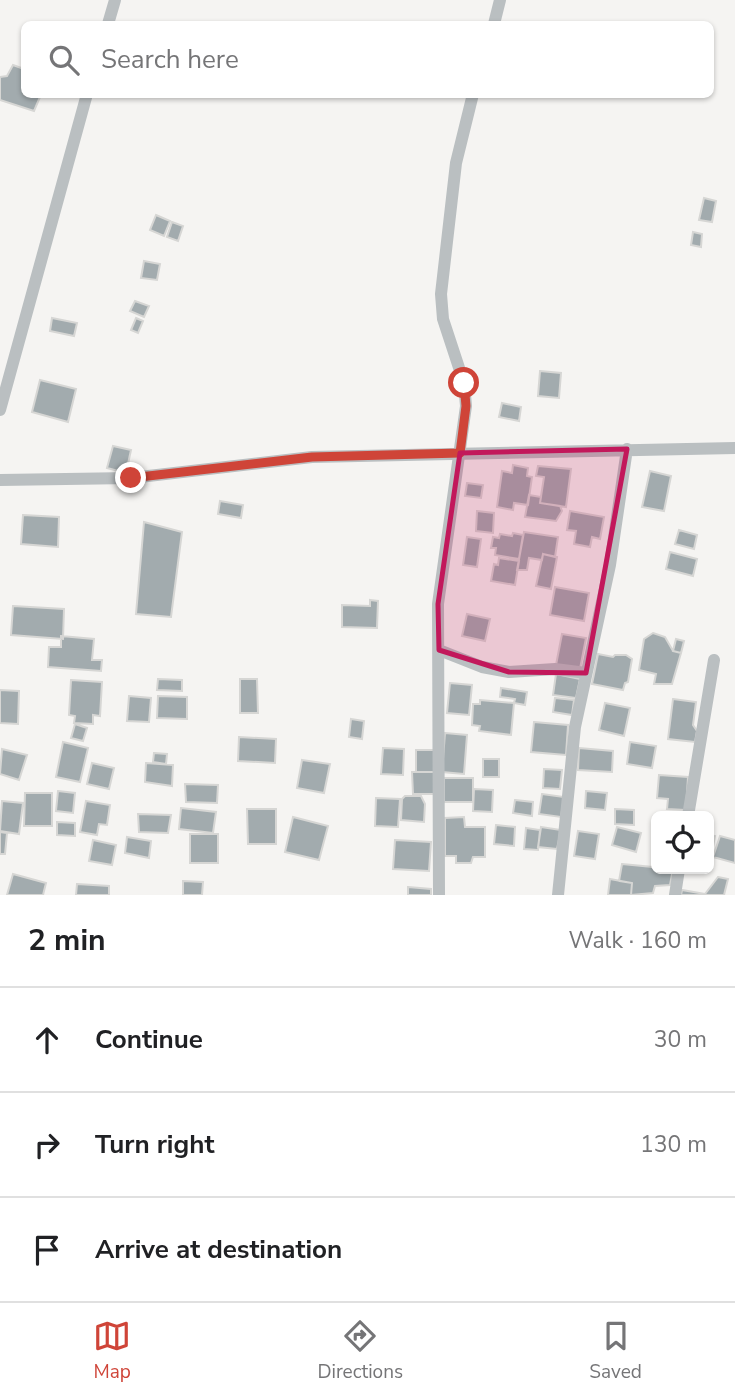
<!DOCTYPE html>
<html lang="en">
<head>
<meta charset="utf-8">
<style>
  body { margin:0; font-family:"Nunito Sans",sans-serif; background:#f6f6f6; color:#202124 }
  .controls { position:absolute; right:21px; bottom:21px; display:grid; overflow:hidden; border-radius:10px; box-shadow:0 2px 5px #0004 }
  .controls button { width:63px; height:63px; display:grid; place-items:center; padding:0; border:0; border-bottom:2px solid #e0e0e0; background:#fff; color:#202124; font:35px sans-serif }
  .stop { position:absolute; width:21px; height:21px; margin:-16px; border:5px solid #cf4438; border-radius:50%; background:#fff }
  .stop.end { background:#cf4438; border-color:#fff; box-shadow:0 2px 7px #0008 }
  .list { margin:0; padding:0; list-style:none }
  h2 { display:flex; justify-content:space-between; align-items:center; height:91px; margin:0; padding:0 28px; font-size:30px }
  h2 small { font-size:23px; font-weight:400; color:#757577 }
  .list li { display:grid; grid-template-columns:46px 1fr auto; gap:21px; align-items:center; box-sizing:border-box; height:105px; padding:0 28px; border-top:2px solid #e0e0e0 }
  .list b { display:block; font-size:26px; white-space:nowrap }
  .list em { font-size:23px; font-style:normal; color:#757577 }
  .icon { flex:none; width:38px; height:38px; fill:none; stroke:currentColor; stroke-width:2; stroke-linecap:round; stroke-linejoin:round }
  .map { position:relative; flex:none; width:735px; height:895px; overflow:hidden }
  .search { position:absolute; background:#fff; box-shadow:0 2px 5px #0004; left:21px; right:21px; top:21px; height:77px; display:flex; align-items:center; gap:18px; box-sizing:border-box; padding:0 24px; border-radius:10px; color:#757577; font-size:26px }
  .sheet { height:406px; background:#fff }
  nav { display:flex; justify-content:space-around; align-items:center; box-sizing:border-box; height:98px; border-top:2px solid #e0e0e0; background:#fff; font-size:19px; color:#757577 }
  nav a { display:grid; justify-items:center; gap:4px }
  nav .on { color:#cf4438 }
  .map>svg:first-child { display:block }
  .building { fill:#a2abae; stroke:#d6d6d4; stroke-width:2 }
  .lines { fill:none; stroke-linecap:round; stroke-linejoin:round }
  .minor { stroke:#babfc1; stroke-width:12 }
  .route { stroke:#cf4438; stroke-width:9 }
  .marked { fill:#c2185b; fill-opacity:0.2; stroke:#c2185b; stroke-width:5; stroke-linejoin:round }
</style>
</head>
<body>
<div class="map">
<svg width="735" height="895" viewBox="0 0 735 895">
  <rect width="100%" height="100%" fill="#f5f4f2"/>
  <path class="building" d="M 13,65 L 24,69 L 24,94 L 40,97 L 34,111 L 0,100 L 0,77 L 7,76 Z
    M 704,198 L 716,201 L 712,222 L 699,220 Z
    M 156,215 L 170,221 L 164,236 L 150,230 Z
    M 172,222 L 183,226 L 178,241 L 167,237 Z
    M 693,232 L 702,234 L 701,247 L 691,245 Z
    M 144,261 L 160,264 L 157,280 L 141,278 Z
    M 135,301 L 149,306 L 144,317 L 130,311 Z
    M 52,318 L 77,323 L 74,336 L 50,331 Z
    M 136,318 L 143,321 L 138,333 L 131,330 Z
    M 540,371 L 561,373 L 559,398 L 538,396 Z
    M 40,380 L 76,389 L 68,422 L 32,412 Z
    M 502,403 L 521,407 L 519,421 L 499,417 Z
    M 113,446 L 131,450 L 126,473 L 107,468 Z
    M 513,465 L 528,468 L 527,476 L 532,477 L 528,505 L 514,503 L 513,510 L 497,507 L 502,471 L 512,473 Z
    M 538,466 L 571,469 L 566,507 L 540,503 L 544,477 L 536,476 Z
    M 650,471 L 671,476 L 664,511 L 642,507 Z
    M 467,483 L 483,485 L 481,498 L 465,496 Z
    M 529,495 L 541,497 L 540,503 L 560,506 L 562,511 L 556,521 L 525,517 Z
    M 220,501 L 243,505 L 241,518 L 218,514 Z
    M 477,511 L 494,513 L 493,533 L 476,531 Z
    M 570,511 L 604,517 L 600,539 L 592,537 L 590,547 L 574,544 L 576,531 L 567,530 Z
    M 23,515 L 59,517 L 58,547 L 21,544 Z
    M 144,522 L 182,532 L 171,617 L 136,614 Z
    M 679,530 L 697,535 L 694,549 L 675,544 Z
    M 524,532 L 558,537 L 555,557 L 543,554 L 542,560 L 529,558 L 527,570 L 517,570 Z
    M 513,533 L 523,535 L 519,559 L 495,555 L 496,548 L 491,548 L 493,537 L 499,538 L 500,534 L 512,536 Z
    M 467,537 L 481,539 L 477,567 L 463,565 Z
    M 670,552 L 697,559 L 693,576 L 666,569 Z
    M 543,554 L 557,557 L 551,589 L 536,586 Z
    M 499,558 L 519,561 L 515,585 L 491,581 L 494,564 L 498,565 Z
    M 555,587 L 589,593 L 584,621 L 550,615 Z
    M 370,600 L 378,601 L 377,628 L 342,627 L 342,605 L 370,606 Z
    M 13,606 L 64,609 L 63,639 L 11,635 Z
    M 467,614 L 490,619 L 485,641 L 462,636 Z
    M 653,633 L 665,637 L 673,651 L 681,653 L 672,684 L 654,684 L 656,674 L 639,670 L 644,639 Z
    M 562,634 L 586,638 L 580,669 L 556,665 Z
    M 61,636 L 94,639 L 92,660 L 102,660 L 101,671 L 48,667 L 49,647 L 61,647 Z
    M 676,639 L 684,641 L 681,653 L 673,651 Z
    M 598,654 L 613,657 L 615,655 L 626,655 L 632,659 L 628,682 L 625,683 L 623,690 L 592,684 Z
    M 556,674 L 580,679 L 576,698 L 553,695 Z
    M 158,679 L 182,680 L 182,691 L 157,690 Z
    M 240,679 L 257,679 L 258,713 L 240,713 Z
    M 71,680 L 102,682 L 100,716 L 93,715 L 93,724 L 74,723 L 75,716 L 69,715 Z
    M 450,683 L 472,685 L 469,715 L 447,713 Z
    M 501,688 L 527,692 L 525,705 L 514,703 L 515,699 L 500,697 Z
    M 0,690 L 19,691 L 18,724 L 0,723 Z
    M 129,696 L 151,698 L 149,722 L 127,721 Z
    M 158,696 L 187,697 L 187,719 L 157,718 Z
    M 555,698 L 574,700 L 572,715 L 553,712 Z
    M 673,699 L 696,702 L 693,725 L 697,731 L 695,742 L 668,739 Z
    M 480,700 L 514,703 L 511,735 L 479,731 L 480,726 L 472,725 L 473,704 L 480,704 Z
    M 605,703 L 630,708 L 624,736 L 599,730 Z
    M 351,719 L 364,721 L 362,739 L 349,737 Z
    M 534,722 L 568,725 L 566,755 L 531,752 Z
    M 75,724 L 87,728 L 83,741 L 71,738 Z
    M 445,733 L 467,735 L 464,774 L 442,772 Z
    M 239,737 L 276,739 L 275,763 L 238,761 Z
    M 63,742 L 88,748 L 80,782 L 56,777 Z
    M 630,742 L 656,746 L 652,768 L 627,764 Z
    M 383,748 L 404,749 L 403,775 L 381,774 Z
    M 579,748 L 613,751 L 612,772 L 578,770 Z
    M 2,749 L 27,755 L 19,780 L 0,774 Z
    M 416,750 L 434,750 L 434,772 L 416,772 Z
    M 154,753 L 167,754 L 166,764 L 153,762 Z
    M 483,759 L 499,759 L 499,777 L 483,777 Z
    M 302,760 L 330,764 L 324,793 L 297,788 Z
    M 92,763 L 114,768 L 109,789 L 87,784 Z
    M 146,763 L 173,765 L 172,786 L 145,782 Z
    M 544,769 L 562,770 L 560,789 L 543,788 Z
    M 412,772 L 434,772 L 435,794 L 413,794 Z
    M 659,775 L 688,777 L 686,810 L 667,809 L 668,799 L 657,798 Z
    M 444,778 L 473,778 L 473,802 L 444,802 Z
    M 185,784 L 218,785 L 217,803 L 186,802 Z
    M 474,789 L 493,790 L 492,812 L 473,811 Z
    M 58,791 L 75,793 L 73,813 L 56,811 Z
    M 586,791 L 607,793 L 605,810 L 585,808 Z
    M 25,793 L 52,793 L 52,826 L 24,826 Z
    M 542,794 L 564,797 L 561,817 L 539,814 Z
    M 405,796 L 421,796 L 425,804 L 424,822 L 401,820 L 402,799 Z
    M 376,798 L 400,799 L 398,827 L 375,826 Z
    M 515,800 L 533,802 L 532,816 L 513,813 Z
    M 2,801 L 23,803 L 19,834 L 0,831 Z
    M 86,801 L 110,805 L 107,825 L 99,824 L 97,835 L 80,832 Z
    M 181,808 L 216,812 L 213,833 L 179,829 Z
    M 247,809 L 276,809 L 276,844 L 248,844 Z
    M 615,809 L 634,810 L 634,825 L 615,824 Z
    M 138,814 L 171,815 L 168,833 L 139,832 Z
    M 293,817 L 328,826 L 319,860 L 285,852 Z
    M 464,817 L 465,827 L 485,827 L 485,857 L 473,857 L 471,863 L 456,863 L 456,856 L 445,856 L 445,818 Z
    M 57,822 L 75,823 L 75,836 L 57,835 Z
    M 496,825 L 515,827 L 514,846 L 494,844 Z
    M 541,827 L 561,830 L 557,849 L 538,847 Z
    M 617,827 L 641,833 L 636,852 L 612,845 Z
    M 526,828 L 540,830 L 538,850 L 524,849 Z
    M 709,829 L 710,835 L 715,836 L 712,852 L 709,852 Z
    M 578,831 L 599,834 L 595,859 L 574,856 Z
    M 0,832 L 7,833 L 5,854 L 0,854 Z
    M 190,834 L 218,834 L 218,863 L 190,863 Z
    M 720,836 L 735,840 L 735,863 L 713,857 Z
    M 127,837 L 151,841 L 149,858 L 125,853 Z
    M 93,840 L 116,845 L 112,865 L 89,861 Z
    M 395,840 L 431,842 L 429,871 L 393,869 Z
    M 622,864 L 673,869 L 670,885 L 655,886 L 653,893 L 631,895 L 632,883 L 619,881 Z
    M 13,874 L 46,883 L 43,895 L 7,895 Z
    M 718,877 L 728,879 L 724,895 L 681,895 L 682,890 L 705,894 Z
    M 610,879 L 632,883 L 631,895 L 608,895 Z
    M 183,881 L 203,882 L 202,895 L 183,895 Z
    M 77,884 L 109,886 L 109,895 L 76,895 Z
    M 408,887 L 431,889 L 431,895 L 408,895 Z"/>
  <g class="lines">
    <path class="minor" d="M 108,24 L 115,0
      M 494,24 L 500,0
      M 0,410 L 87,94
      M 0,480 L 131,478 L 312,457 L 735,448
      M 439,650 L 482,667 L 509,672 L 555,669 L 586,673
      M 688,816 L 714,660
      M 439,895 L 438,604 L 466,406 L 464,383 L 443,319 L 441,294 L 456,163 L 473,94
      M 558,895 L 575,727 L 610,565 L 627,449
      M 675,895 L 679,869"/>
  </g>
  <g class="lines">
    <path class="route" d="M 131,478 L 312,457 L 460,453 L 466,406 L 464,383"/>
  </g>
  <path class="marked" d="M 627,449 L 586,673 L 509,672 L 439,650 L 438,604 L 460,453 Z"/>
</svg>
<div class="controls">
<button><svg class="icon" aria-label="locate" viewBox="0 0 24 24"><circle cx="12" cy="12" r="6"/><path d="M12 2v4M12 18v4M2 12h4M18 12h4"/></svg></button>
</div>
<div class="stop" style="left:464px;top:383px"></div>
<div class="stop end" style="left:131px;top:478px"></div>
<div class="search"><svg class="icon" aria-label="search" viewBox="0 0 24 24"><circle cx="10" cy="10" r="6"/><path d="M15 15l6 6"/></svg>Search here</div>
</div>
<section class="sheet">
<h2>2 min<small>Walk · 160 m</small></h2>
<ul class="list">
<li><svg class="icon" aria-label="ahead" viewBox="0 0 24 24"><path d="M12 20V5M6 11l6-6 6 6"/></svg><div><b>Continue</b></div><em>30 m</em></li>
<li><svg class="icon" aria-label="right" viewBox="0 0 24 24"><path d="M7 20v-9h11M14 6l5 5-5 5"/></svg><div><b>Turn right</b></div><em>130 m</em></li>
<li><svg class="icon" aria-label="arrive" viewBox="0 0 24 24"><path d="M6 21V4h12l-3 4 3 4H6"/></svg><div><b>Arrive at destination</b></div></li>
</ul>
</section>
<nav>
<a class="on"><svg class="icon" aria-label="map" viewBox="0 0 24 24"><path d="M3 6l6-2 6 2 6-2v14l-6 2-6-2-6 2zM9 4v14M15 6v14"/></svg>Map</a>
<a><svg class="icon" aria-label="directions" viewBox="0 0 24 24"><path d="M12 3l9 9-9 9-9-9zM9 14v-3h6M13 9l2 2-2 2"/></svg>Directions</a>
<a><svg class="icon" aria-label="saved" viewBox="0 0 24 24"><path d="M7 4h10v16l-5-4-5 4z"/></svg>Saved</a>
</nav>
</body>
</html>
